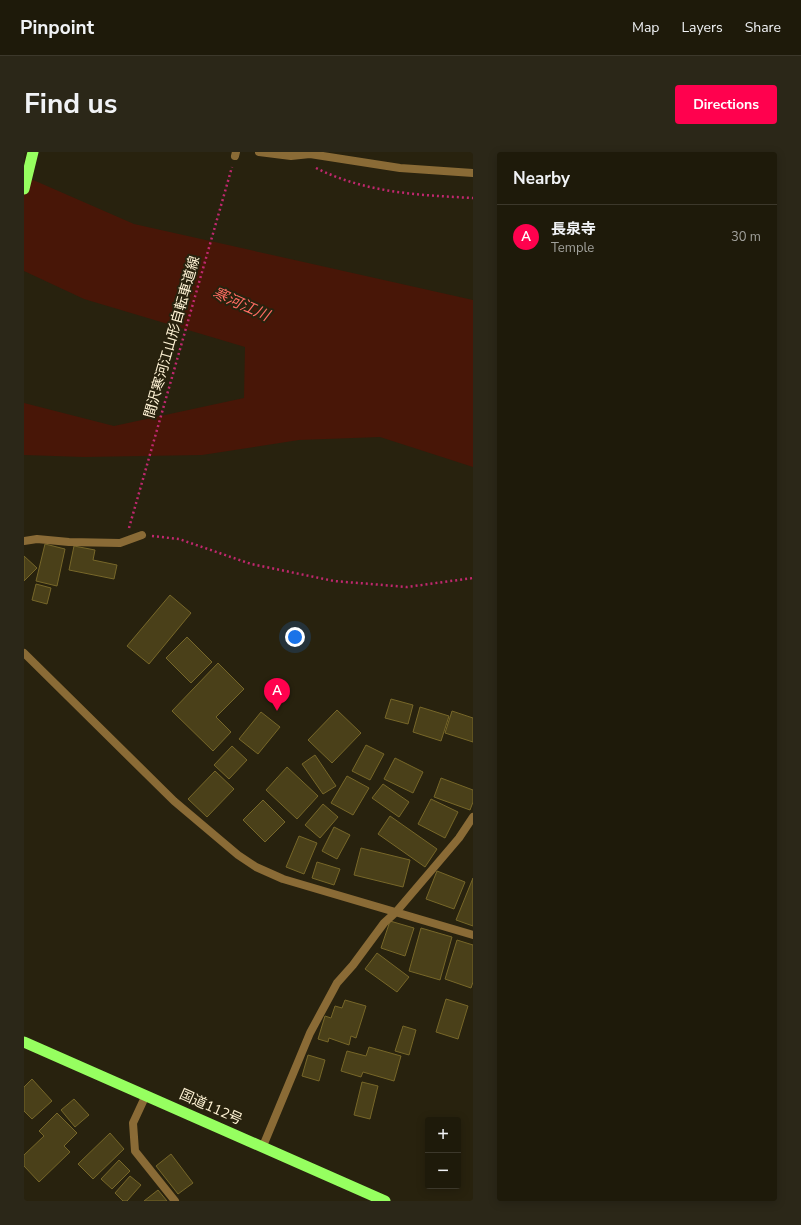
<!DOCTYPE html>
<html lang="en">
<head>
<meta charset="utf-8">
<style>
  body { margin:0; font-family:"Nunito Sans","Noto Sans JP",sans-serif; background:#2b2718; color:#f1f3f6 }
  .controls { position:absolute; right:12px; bottom:12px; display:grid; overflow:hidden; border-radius:4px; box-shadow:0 2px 10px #0003 }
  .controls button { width:36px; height:36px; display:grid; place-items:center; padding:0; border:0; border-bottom:1px solid #3c382b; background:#1e1a0a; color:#f1f3f6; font:20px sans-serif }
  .you { position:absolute; left:271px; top:485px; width:14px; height:14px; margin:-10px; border:3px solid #fff; border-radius:50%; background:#1a73e8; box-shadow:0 0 0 6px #1a73e833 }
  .badge { display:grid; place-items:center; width:26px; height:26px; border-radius:50%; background:#ff014e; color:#fff; font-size:13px; font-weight:700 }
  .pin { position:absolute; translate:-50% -33px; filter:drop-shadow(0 1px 2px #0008) }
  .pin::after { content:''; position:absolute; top:21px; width:14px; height:12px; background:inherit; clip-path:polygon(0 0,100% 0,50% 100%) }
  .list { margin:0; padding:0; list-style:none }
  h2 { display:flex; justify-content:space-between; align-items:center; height:52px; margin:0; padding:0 16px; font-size:17px }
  h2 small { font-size:13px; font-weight:400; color:#a1a19c }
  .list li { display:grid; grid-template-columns:26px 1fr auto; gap:12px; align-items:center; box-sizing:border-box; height:64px; padding:0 16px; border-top:1px solid #3c382b }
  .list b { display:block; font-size:15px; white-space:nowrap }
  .list p { margin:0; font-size:13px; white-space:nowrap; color:#a1a19c }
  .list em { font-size:13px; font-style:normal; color:#a1a19c }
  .map { position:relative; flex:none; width:449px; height:1049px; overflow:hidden; border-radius:4px }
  header { display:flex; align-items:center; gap:24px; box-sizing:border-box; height:56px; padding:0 20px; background:#1e1a0a; border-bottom:1px solid #3c382b }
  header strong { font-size:19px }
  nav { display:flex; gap:22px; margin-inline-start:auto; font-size:14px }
  .intro { display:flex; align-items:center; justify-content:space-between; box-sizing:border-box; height:96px; padding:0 24px }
  h1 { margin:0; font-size:28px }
  .button { padding:10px 18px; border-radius:4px; background:#ff014e; color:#fff; font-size:14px; font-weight:700 }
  main { display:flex; gap:24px; padding:0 24px }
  aside { flex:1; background:#1e1a0a; border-radius:4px; box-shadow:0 2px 10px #0003 }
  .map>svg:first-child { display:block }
  .water { fill:#481607 }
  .building { fill:#4a4019; stroke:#776729 }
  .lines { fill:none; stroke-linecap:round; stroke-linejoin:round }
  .path { stroke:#c0286e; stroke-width:2.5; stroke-dasharray:2 3; stroke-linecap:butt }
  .service { stroke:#8a6b36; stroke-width:8 }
  .trunk { stroke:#96ff60; stroke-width:11 }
  .labels { text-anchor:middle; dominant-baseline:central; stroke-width:4; stroke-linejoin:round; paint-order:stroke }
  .street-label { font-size:14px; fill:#fff3d5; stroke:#28220e }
  .water-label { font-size:15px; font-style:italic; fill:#ff6c63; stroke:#28220e }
</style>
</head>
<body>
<header>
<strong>Pinpoint</strong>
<nav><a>Map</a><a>Layers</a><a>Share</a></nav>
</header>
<div class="intro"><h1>Find us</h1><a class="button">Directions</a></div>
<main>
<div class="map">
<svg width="449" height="1049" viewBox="0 0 449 1049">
  <rect width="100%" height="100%" fill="#28220e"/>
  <path class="water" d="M 0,24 L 110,72 L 449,148 L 449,315 L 356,285 L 275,288 L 178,303 L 60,305 L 0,303 L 0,251 L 90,274 L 220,246 L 221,195 L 60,147 L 0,119 Z"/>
  <path class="building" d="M 21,392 L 41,397 L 33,434 L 12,429 Z
    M 50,394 L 71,398 L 69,408 L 93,413 L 90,427 L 45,418 Z
    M 0,404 L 13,416 L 0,429 Z
    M 12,432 L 27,436 L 23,452 L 8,448 Z
    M 146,443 L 167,461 L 125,512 L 103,494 Z
    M 163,485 L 188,510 L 167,531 L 142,506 Z
    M 194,511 L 220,537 L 192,565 L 207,580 L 189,599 L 148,559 Z
    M 367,547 L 389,553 L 384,572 L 361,566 Z
    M 396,555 L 425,564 L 417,589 L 389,580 Z
    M 313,558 L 337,581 L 308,611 L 284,588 Z
    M 428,559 L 449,566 L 449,590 L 421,581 Z
    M 237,560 L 256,575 L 234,602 L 215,587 Z
    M 342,593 L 360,602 L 346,628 L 328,619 Z
    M 208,594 L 223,608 L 205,627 L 190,613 Z
    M 291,603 L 312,634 L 299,642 L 278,612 Z
    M 371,606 L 399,620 L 389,641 L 360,627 Z
    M 263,615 L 294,644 L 273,667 L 242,638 Z
    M 191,619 L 210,637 L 183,665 L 164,647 Z
    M 323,624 L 345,636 L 329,663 L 307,651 Z
    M 417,626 L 449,638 L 449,650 L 446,658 L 410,645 Z
    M 359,632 L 385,650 L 375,665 L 348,646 Z
    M 407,647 L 434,660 L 421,686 L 394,672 Z
    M 239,648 L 261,670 L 241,690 L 219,668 Z
    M 299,652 L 314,665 L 296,686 L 281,673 Z
    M 366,664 L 413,697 L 401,715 L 354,682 Z
    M 310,675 L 326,683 L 313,707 L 298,699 Z
    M 275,684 L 293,691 L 280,722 L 262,715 Z
    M 337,696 L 386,708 L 379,735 L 330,723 Z
    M 293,710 L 316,717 L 310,733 L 288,726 Z
    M 413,719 L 441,730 L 430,757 L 402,747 Z
    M 449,726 L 449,774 L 432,768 Z
    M 366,769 L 390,776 L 381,804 L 357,796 Z
    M 397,776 L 428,785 L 416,828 L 385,819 Z
    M 433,788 L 449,793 L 449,830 L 447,836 L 421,827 Z
    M 353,801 L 385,825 L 373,840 L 341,817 Z
    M 422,847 L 444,854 L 434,887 L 412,880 Z
    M 321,848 L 342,854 L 332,886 L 327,884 L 325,893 L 305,886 L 304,890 L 294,887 L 301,864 L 307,866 L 311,854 L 318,856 Z
    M 379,874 L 392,878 L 385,903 L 371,899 Z
    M 345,895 L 377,904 L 370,929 L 339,920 L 337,925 L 317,919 L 323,899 L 342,904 Z
    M 284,903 L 301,908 L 295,929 L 278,924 Z
    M 8,927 L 28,949 L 8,967 L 0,959 L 0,935 Z
    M 338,930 L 354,934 L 346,967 L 330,963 Z
    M 50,947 L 65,963 L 51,975 L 37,958 Z
    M 33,961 L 53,981 L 40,994 L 46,1000 L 15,1030 L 0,1014 L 0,1003 L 20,984 L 15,979 Z
    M 86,981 L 100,997 L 69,1027 L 54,1012 Z
    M 147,1002 L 169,1031 L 154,1042 L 132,1014 Z
    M 95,1008 L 106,1019 L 88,1037 L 77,1027 Z
    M 106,1024 L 117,1033 L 103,1049 L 99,1049 L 91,1041 Z
    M 134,1038 L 143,1049 L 120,1049 Z"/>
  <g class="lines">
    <path class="path" d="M 292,16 C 342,41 394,43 449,46
      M 105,376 L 208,15
      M 128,384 L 155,387 L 227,412 L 310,429 L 383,435 L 449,426"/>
    <path class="service" d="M 235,0 L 267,4 L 286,2 L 376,16 L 449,21
      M 211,4 L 212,0
      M 0,389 L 13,387 L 45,390 L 96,391 L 118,383
      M 0,501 L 150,649 L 214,703 L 232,715 L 259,727 L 449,783
      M 122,943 L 109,971 L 111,999 L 151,1049
      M 239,994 L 286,881 L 313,831 L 329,813 L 360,771 L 372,760 L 435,686 L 449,665"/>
    <path class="trunk" d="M 0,37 L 9,0
      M 0,890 L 361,1049"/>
  </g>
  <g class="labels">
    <g class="street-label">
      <text transform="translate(148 185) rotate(-74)">間沢寒河江山形自転車道線</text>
      <text transform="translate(187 955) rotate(24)">国道112号</text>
    </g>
    <g class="water-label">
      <text transform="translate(217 152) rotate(24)">寒河江川</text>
    </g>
  </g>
</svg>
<div class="controls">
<button>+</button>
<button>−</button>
</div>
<div class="you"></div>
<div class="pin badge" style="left:253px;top:559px">A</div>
</div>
<aside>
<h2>Nearby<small></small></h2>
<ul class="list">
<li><span class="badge">A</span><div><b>長泉寺</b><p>Temple</p></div><em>30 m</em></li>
</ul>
</aside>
</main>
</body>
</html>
